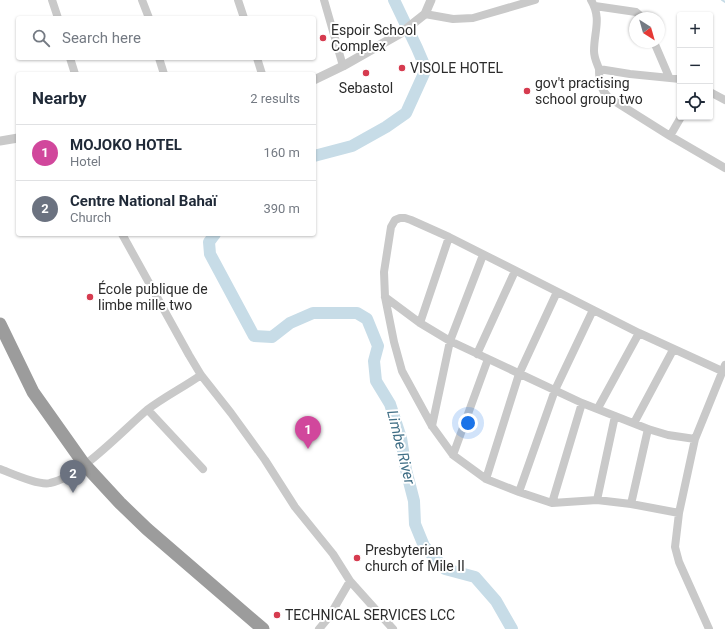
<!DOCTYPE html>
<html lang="en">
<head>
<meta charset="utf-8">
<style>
  body { margin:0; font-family:Roboto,sans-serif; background:#f2f2f3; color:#1f2937 }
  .controls { position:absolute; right:12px; top:12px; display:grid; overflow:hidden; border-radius:4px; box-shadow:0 1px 3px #0004 }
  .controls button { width:36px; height:36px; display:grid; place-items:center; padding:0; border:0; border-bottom:1px solid #e0e1e3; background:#fff; color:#1f2937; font:20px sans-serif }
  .compass { position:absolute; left:629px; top:12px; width:36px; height:36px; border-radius:50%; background:#fff; box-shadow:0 1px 3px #0004; rotate:143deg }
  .you { position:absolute; left:468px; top:423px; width:14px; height:14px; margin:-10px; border:3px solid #fff; border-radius:50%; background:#1a73e8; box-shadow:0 0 0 6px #1a73e833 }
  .badge { display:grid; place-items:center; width:26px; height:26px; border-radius:50%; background:#1a73e8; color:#fff; font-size:13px; font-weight:700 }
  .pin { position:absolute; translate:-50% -33px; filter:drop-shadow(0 1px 2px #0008) }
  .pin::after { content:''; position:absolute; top:21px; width:14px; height:12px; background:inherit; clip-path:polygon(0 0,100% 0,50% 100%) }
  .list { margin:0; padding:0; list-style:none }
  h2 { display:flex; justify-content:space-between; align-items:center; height:52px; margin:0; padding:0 16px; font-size:17px }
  h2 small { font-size:13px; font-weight:400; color:#747a83 }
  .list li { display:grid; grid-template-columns:26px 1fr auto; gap:12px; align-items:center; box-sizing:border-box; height:56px; padding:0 16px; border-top:1px solid #e0e1e3 }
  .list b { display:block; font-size:15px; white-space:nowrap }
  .list p { margin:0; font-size:13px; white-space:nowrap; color:#747a83 }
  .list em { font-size:13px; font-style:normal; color:#747a83 }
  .icon { flex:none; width:22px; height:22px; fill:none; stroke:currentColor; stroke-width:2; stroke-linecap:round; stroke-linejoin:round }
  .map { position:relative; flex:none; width:725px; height:629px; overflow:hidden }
  .search { position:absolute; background:#fff; box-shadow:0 1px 3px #0004; left:16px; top:16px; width:300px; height:44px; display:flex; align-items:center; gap:10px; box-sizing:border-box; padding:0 14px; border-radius:4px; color:#747a83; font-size:15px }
  .panel { position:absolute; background:#fff; box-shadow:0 1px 3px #0004; left:16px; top:72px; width:300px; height:164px; border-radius:4px }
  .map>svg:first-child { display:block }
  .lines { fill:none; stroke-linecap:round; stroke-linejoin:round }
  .stream { stroke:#c7dce7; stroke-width:2 }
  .river { stroke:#c7dce7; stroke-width:12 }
  .minor { stroke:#c9c9c9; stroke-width:8 }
  .tertiary { stroke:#c9c9c9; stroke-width:9 }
  .trunk { stroke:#9c9c9c; stroke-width:13 }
  .poi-dot { fill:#d63b4f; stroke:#fff; stroke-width:1.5 }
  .labels { text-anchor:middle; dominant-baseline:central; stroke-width:4; stroke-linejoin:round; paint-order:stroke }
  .poi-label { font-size:14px; fill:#2c2c2c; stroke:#fff; text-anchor:start }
  .water-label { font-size:15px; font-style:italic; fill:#416f86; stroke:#fff }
</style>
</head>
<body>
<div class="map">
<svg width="725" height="629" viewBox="0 0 725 629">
  <rect width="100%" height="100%" fill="#fff"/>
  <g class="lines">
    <path class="stream" d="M 722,0 L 725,2"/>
    <path class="river" d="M 314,156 L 352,146 L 386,127 L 406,113 L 426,69 L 417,48 L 394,0
      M 215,234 L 209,242 L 210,254 L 254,336 L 272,337 L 290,323 L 313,313 L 357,313 L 367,319 L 378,346 L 374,361 L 376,381 L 390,404 L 401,438 L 406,470 L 414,501 L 415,524 L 424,546 L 445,569 L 475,577 L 496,601 L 512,629"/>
    <path class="minor" d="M 52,0 L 58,18
      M 142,0 L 149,18
      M 238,0 L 244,18
      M 324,0 L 343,66
      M 591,0 C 602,19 594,31 594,51 C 594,58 597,63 599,69 L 630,74 L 680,79
      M 595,6 L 636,12 L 643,18
      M 425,14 L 453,19 L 473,18 L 535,0
      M 654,42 L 669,77
      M 70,58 L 75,74
      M 159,58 L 164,74
      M 257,58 L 262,74
      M 599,69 C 599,81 600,88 608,97 L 670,136 L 725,168
      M 710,92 L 725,100
      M 670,136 L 681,117
      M 122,234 L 189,355 L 201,375 L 231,413 L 265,460 L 295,507 L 333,554 L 350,581 L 329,617 L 319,629
      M 385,297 L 420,323 L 450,341 L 582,403 L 648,429 L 668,435 L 695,439
      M 420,323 L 449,237
      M 477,354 L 515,271
      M 598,408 L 639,333
      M 148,410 L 203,469
      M 634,423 L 673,350
      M 432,426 L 450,341 L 483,255
      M 453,455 L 488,359
      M 0,469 C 11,473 39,486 50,483 C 80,477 122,431 147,410 C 164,397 184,387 201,375
      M 486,479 L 519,374 L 557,292
      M 519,492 L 555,390 L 593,310
      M 597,500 L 615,416
      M 552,503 L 582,403
      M 631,504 L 648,429
      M 679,513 L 631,504 L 597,500 L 552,503 L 519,492 L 486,479 L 453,455 L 432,426 L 402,371 L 394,342 L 385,297 L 384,272 L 391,227 L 395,220 L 400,218 L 405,218 L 411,220 L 449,237 L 639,333 L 722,371
      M 350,581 L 393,629
      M 709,629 L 679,562 L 675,547 L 679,513 L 695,439 L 725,365"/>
    <path class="tertiary" d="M 314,80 L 343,66 L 401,33 L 425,14 L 431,0
      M 0,141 L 18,138"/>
    <path class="trunk" d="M 0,324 L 33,392 L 84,464 L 120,503 L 147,529 L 263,629"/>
  </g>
  <g class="poi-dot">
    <circle cx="323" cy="38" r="4"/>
    <circle cx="402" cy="68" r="4"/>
    <circle cx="366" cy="73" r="4"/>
    <circle cx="527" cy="91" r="4"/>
    <circle cx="90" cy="297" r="4"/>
    <circle cx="357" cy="558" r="4"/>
    <circle cx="277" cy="615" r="4"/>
  </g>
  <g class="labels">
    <g class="poi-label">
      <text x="331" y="30">Espoir School<tspan x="331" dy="16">Complex</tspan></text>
      <text x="410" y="68">VISOLE HOTEL</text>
      <text x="535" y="83">gov't practising<tspan x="535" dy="16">school group two</tspan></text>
      <text x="366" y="88" text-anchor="middle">Sebastol</text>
      <text x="98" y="289">École publique de<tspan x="98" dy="16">limbe mille two</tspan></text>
      <text x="365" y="550">Presbyterian<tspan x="365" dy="16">church of Mile II</tspan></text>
      <text x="285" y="615">TECHNICAL SERVICES LCC</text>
    </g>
    <g class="water-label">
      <text transform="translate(401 447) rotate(76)">Limbe River</text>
    </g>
  </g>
</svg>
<div class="controls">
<button>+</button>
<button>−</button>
<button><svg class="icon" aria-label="locate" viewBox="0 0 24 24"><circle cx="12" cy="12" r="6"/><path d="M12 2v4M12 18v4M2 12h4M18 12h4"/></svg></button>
</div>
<svg class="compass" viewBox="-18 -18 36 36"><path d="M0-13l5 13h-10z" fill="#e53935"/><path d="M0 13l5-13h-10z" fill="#747a83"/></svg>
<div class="you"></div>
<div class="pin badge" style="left:308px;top:449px;background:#d1479c">1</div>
<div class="pin badge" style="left:73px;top:493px;background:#6b7280">2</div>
<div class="search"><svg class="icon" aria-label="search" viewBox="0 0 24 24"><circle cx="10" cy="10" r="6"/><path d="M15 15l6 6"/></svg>Search here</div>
<section class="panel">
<h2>Nearby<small>2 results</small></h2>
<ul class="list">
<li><span class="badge" style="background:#d1479c">1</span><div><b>MOJOKO HOTEL</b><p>Hotel</p></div><em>160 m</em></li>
<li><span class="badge" style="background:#6b7280">2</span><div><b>Centre National Bahaï</b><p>Church</p></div><em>390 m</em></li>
</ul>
</section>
</div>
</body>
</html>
